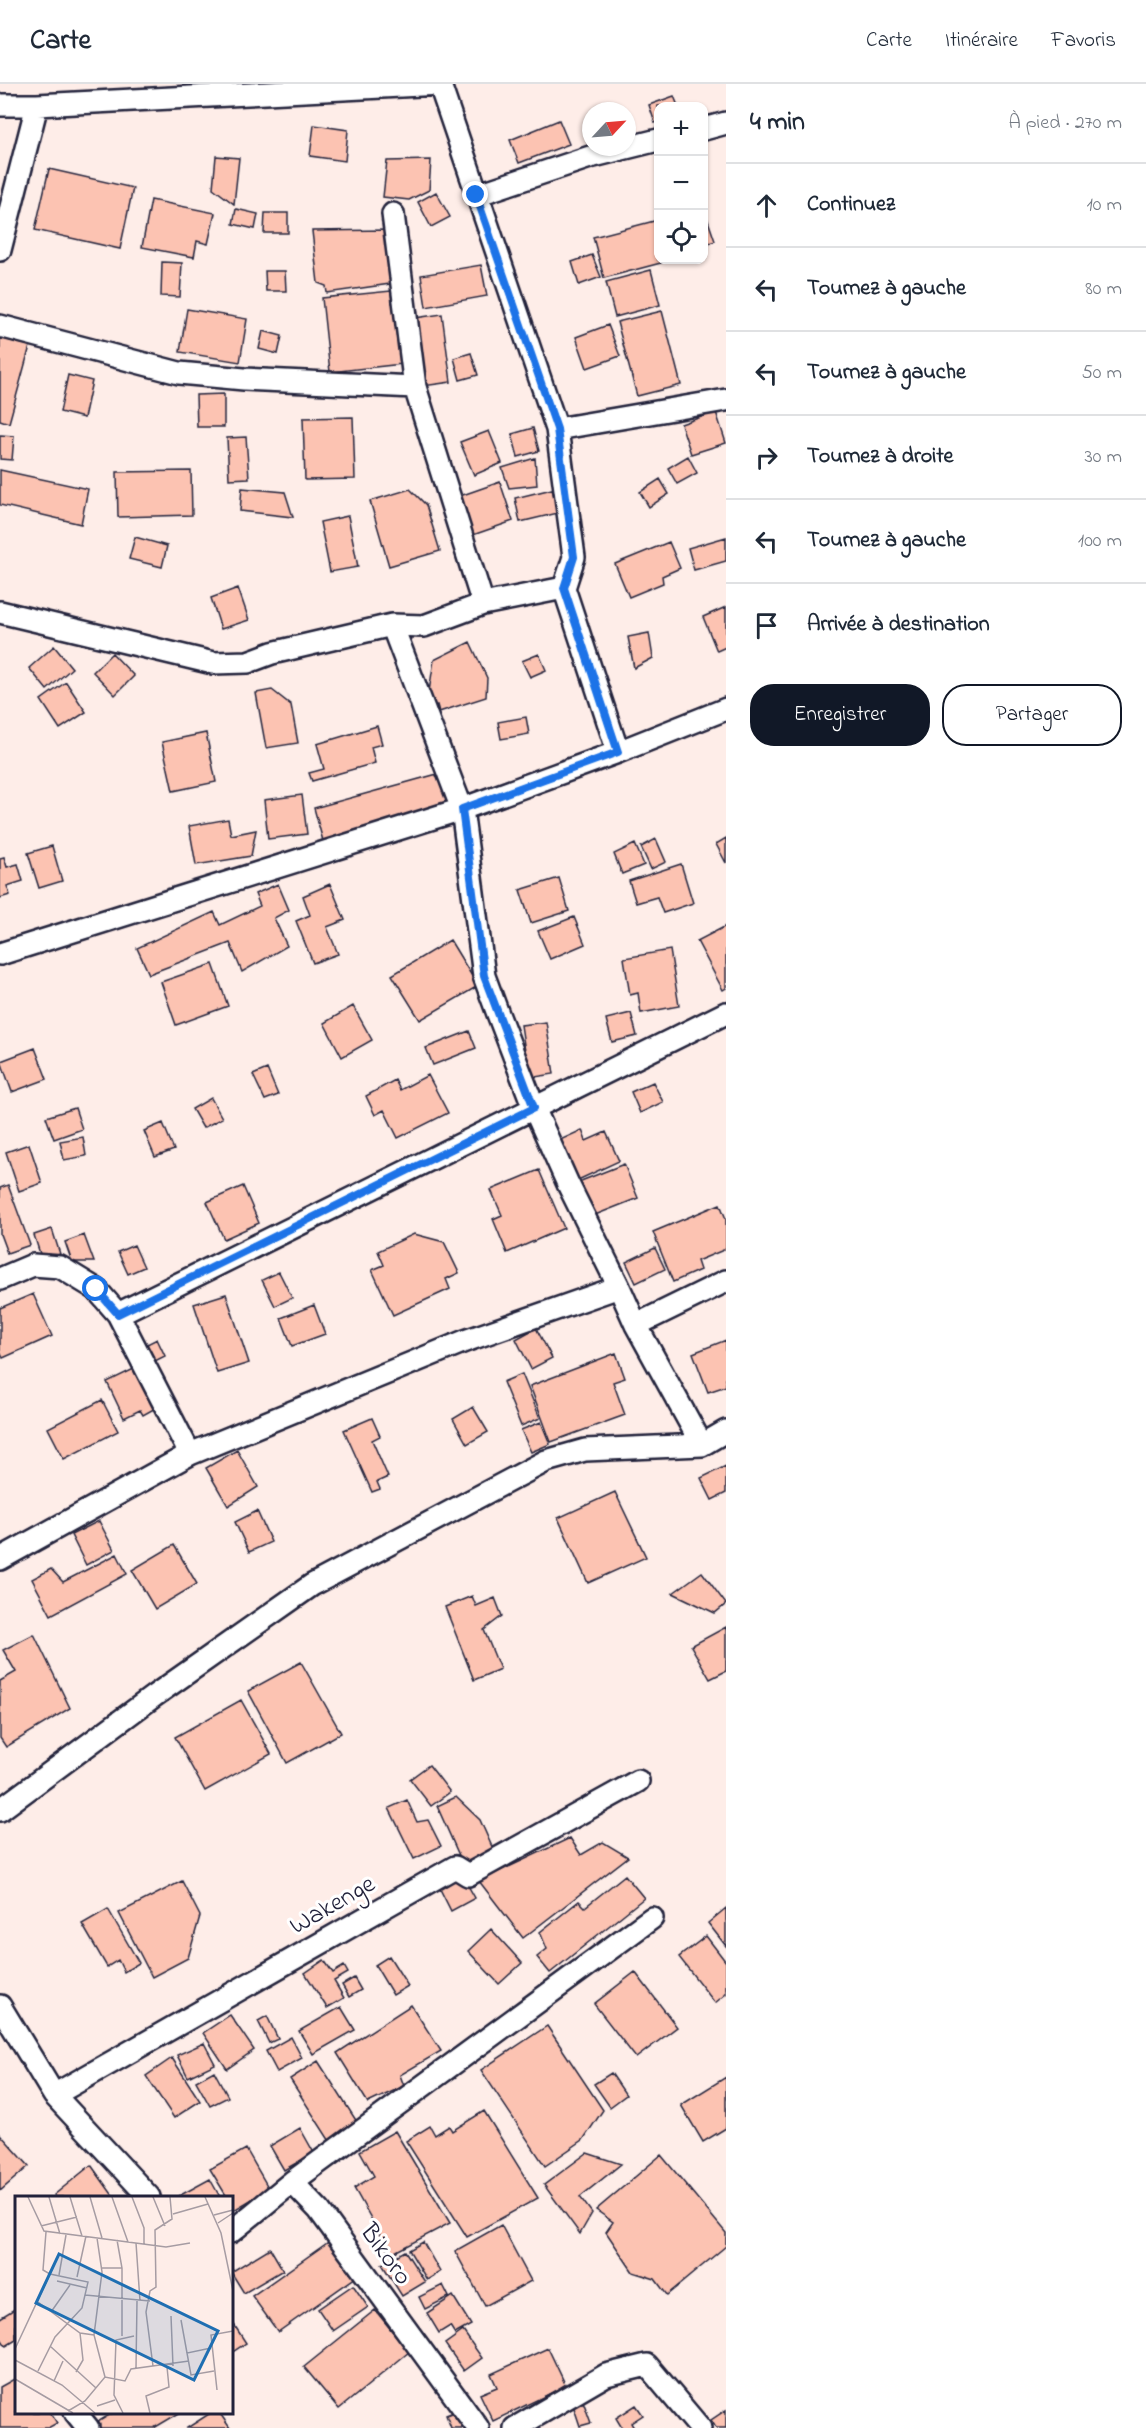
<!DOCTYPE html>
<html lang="fr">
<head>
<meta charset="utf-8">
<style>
  body { margin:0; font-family:"Indie Flower",sans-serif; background:#f6f6f7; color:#1f2937 }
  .controls { position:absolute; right:18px; top:18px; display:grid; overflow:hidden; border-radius:12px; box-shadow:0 2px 4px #0004 }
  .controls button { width:54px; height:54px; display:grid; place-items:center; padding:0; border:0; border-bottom:2px solid #e0e1e3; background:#fff; color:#1f2937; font:30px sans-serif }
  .compass { position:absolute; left:582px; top:18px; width:54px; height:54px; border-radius:50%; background:#fff; box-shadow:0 2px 4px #0004; rotate:64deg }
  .stop { position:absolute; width:18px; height:18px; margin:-14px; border:4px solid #1a73e8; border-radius:50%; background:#fff }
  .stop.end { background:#1a73e8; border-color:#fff; box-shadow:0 2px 6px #0008 }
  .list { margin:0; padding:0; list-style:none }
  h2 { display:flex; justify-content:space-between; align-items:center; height:78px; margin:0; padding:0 24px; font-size:26px }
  h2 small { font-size:20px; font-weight:400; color:#747a83 }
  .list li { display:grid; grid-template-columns:39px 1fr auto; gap:18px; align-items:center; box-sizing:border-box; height:84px; padding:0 24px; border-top:2px solid #e0e1e3 }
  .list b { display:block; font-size:22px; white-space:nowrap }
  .list em { font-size:20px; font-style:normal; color:#747a83 }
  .actions { display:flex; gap:12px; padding:18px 24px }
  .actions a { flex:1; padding:14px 0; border:2px solid #111827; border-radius:24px; text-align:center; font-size:21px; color:#111827 }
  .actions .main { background:#111827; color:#fff }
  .icon { flex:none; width:33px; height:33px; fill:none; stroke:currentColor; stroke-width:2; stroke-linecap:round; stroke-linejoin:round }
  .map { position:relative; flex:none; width:726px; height:2344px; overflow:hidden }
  header { display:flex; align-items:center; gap:36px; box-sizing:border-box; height:84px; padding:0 30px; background:#fff; border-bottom:2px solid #e0e1e3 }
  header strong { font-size:28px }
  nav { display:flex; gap:33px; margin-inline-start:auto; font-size:21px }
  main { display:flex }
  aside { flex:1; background:#fff }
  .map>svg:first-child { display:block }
  .building { fill:#fcc3b2; stroke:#22223b; stroke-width:1.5 }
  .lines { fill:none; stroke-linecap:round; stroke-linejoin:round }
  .lane-casing { stroke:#22223b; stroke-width:26 }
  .lane { stroke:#fff; stroke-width:21 }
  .route { stroke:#1a73e8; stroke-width:8 }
  .labels { text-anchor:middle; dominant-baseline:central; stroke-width:6; stroke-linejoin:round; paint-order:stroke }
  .street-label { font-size:26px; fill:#22223b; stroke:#fff }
  .inset-road { fill:none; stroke:#a69ca3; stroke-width:1.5 }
  .view { fill:#1f6fb2; fill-opacity:0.15; stroke:#1f6fb2; stroke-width:3 }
  .inset-edge { fill:none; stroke:#22223b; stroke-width:3 }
</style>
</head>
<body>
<header>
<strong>Carte</strong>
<nav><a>Carte</a><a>Itinéraire</a><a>Favoris</a></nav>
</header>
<main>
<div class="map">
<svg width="726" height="2344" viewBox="0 0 726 2344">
  <rect width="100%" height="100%" fill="#feede8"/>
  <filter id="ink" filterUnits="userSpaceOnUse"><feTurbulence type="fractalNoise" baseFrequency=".0167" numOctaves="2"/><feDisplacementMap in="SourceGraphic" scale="12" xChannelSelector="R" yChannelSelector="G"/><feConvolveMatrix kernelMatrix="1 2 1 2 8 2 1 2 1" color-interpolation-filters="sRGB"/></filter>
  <g filter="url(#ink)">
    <path class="building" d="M 674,12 L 678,22 L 658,22 L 658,38 L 655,39 L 649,21 Z
      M 559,36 L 569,60 L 519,79 L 510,56 Z
      M 314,41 L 348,46 L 345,77 L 310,72 Z
      M 216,72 L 239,74 L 234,120 L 213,104 Z
      M 431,76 L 429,106 L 409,116 L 383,113 L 387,77 Z
      M 49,85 L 133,104 L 120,165 L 35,146 Z
      M 436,108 L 450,133 L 431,143 L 418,118 Z
      M 151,116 L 215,129 L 208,160 L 197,157 L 194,173 L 142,163 Z
      M 236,125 L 258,130 L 255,145 L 233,140 Z
      M 704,125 L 715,157 L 704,161 Z
      M 265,129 L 288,129 L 288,149 L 264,149 Z
      M 658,136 L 658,176 L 672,176 L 604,194 L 593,153 Z
      M 388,146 L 397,199 L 327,209 L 326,202 L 318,199 L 312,147 Z
      M 592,171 L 601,193 L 579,201 L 572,178 Z
      M 162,178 L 182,179 L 180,213 L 161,212 Z
      M 481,181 L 487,212 L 426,223 L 421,191 Z
      M 651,186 L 660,221 L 615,233 L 606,198 Z
      M 265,187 L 285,187 L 286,207 L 266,207 Z
      M 391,207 L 392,219 L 404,218 L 411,279 L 330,288 L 322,214 Z
      M 187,225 L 247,235 L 240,278 L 180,268 Z
      M 662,227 L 681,301 L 637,312 L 617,238 Z
      M 442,230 L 451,298 L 423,302 L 415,234 Z
      M 608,241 L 620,272 L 587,284 L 576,253 Z
      M 263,247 L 282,252 L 278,270 L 259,265 Z
      M 0,254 L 30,262 L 9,339 L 0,336 Z
      M 471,269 L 478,291 L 460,296 L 454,274 Z
      M 68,291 L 92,297 L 84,334 L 60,328 Z
      M 224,310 L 224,343 L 197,343 L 196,311 Z
      M 716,328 L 726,359 L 691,370 L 681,340 Z
      M 353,333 L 355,395 L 305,396 L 303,334 Z
      M 533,344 L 539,367 L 518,373 L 512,350 Z
      M 489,347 L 502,379 L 474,391 L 460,358 Z
      M 0,351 L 14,352 L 12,376 L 0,375 Z
      M 246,353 L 249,394 L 229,395 L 227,354 Z
      M 688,372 L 697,389 L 677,400 L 668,384 Z
      M 535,374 L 537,401 L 509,404 L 502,384 Z
      M 0,386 L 88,405 L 81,440 L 0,421 Z
      M 191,387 L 192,431 L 118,433 L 117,388 Z
      M 660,395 L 669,410 L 649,423 L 640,408 Z
      M 500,398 L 513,437 L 470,452 L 457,413 Z
      M 242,404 L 285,408 L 293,433 L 240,427 Z
      M 410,405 L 426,421 L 440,467 L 389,482 L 370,417 Z
      M 552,405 L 558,429 L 520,438 L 515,414 Z
      M 348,432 L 358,483 L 330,488 L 320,438 Z
      M 135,453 L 167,462 L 162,483 L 129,475 Z
      M 726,453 L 726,477 L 694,486 L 688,464 Z
      M 669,458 L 680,484 L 662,492 L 663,499 L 629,513 L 615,480 Z
      M 238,504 L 249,536 L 221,545 L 211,514 Z
      M 726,523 L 726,563 L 717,567 L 703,533 Z
      M 649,549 L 653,574 L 634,584 L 628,553 Z
      M 470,558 L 487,594 L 486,613 L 439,628 L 437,621 L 431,623 L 428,614 L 434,576 Z
      M 54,562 L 72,584 L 47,606 L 29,584 Z
      M 112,569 L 134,592 L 115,611 L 93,588 Z
      M 539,570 L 546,586 L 530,593 L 522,577 Z
      M 66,598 L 86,628 L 60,645 L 41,616 Z
      M 272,606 L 291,621 L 298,659 L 266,664 L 256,609 Z
      M 526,633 L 529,650 L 501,655 L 498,638 Z
      M 377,642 L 382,660 L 371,663 L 375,679 L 312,697 L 309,689 L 324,685 L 317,660 Z
      M 206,649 L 216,698 L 173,707 L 162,658 Z
      M 441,689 L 450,722 L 323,757 L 314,724 Z
      M 302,711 L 307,750 L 268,755 L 264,716 Z
      M 228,735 L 231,751 L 256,746 L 251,772 L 196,781 L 189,742 Z
      M 726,754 L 726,779 L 716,760 Z
      M 656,755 L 666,778 L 651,785 L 641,763 Z
      M 635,760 L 644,781 L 622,790 L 614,770 Z
      M 52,762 L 62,797 L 39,804 L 28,769 Z
      M 4,773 L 7,783 L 18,780 L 23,797 L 7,802 L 10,811 L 0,814 L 0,774 Z
      M 681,780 L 693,819 L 663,829 L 657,813 L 636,819 L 629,797 Z
      M 559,794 L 569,827 L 531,839 L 520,806 Z
      M 278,800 L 289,826 L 274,834 L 287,862 L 242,888 L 230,859 L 149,890 L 137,864 L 214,828 L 220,841 L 260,822 L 255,810 Z
      M 330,800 L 345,836 L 327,843 L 338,870 L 313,879 L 296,837 L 310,831 L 303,812 Z
      M 574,833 L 585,860 L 550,875 L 538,847 Z
      M 726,842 L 726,904 L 723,906 L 697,857 Z
      M 450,856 L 478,902 L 420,936 L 392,891 Z
      M 670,866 L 679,922 L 641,929 L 638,909 L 630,911 L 624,874 Z
      M 213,880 L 228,922 L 176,941 L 161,898 Z
      M 353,922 L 372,956 L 342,973 L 324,939 Z
      M 631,929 L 637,952 L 612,958 L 606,935 Z
      M 546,938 L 554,990 L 529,994 L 521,941 Z
      M 469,947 L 476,964 L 433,981 L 426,964 Z
      M 35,964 L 47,995 L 12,1008 L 1,977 Z
      M 267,985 L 278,1011 L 265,1016 L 253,991 Z
      M 428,991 L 448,1029 L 398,1054 L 384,1026 L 375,1031 L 366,1012 L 395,996 L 400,1006 Z
      M 653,998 L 663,1018 L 640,1029 L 631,1008 Z
      M 211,1014 L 222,1034 L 203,1044 L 192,1025 Z
      M 75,1024 L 82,1045 L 54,1055 L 46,1033 Z
      M 163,1039 L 174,1066 L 155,1073 L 144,1047 Z
      M 582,1046 L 586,1057 L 606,1048 L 619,1077 L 578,1096 L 560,1056 Z
      M 83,1053 L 86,1072 L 64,1076 L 60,1057 Z
      M 29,1060 L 42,1099 L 19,1107 L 6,1068 Z
      M 624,1080 L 638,1114 L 590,1133 L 576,1099 Z
      M 539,1086 L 564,1144 L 507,1169 L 493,1135 L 502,1131 L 491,1106 Z
      M 8,1101 L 30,1161 L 7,1169 L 0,1150 L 0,1104 Z
      M 243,1102 L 259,1139 L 224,1155 L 207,1118 Z
      M 720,1120 L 726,1135 L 726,1165 L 697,1177 L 700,1186 L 673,1198 L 653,1148 Z
      M 52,1145 L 60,1170 L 42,1176 L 34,1151 Z
      M 414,1150 L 444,1158 L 459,1189 L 446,1195 L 450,1205 L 393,1231 L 372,1186 L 384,1181 L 378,1167 Z
      M 84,1151 L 94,1178 L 72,1178 L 65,1158 Z
      M 134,1161 L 144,1183 L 128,1190 L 118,1168 Z
      M 655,1164 L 665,1185 L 636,1199 L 626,1178 Z
      M 279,1188 L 292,1214 L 275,1222 L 262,1196 Z
      M 33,1210 L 52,1252 L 3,1274 L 0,1268 L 0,1224 Z
      M 226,1210 L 249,1279 L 217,1289 L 194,1220 Z
      M 314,1221 L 325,1250 L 292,1262 L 281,1234 Z
      M 536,1244 L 552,1274 L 531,1285 L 516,1255 Z
      M 157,1255 L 165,1272 L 151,1279 L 143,1262 Z
      M 726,1256 L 726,1302 L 708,1308 L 693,1269 Z
      M 616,1269 L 625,1294 L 613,1298 L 625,1331 L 551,1358 L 530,1302 Z
      M 142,1281 L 161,1321 L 143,1331 L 140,1326 L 124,1334 L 107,1298 Z
      M 522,1290 L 540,1334 L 521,1342 L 503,1298 Z
      M 102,1316 L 118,1347 L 64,1375 L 48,1344 Z
      M 473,1323 L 488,1348 L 467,1360 L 453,1335 Z
      M 372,1334 L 380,1352 L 372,1356 L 388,1393 L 377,1398 L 380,1405 L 372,1408 L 344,1346 Z
      M 541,1338 L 550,1360 L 531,1368 L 521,1346 Z
      M 237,1366 L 258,1403 L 228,1422 L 206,1384 Z
      M 726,1382 L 726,1409 L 712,1416 L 701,1394 Z
      M 615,1408 L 646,1473 L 588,1499 L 558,1434 Z
      M 257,1427 L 271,1458 L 249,1468 L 235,1438 Z
      M 99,1437 L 114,1466 L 86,1481 L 71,1451 Z
      M 174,1461 L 197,1500 L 155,1525 L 132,1486 Z
      M 117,1470 L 127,1490 L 51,1531 L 32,1495 L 51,1485 L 63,1498 Z
      M 702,1488 L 726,1520 L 715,1529 L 673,1509 Z
      M 472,1512 L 476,1522 L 495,1514 L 502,1532 L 484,1546 L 500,1585 L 474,1596 L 445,1523 Z
      M 726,1543 L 726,1587 L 710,1595 L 691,1562 Z
      M 34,1550 L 70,1624 L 6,1663 L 0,1654 L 0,1597 L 16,1588 L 3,1566 Z
      M 301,1578 L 341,1649 L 287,1679 L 248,1607 Z
      M 241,1616 L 271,1670 L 205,1707 L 175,1653 Z
      M 429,1681 L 450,1708 L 431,1722 L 410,1695 Z
      M 456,1713 L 480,1736 L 497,1774 L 466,1787 L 437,1722 Z
      M 407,1716 L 417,1738 L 428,1736 L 441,1762 L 414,1775 L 389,1724 Z
      M 570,1754 L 581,1771 L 603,1758 L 628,1773 L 523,1854 L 479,1797 Z
      M 462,1791 L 475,1814 L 451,1827 L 439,1803 Z
      M 625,1791 L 644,1814 L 550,1889 L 537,1873 L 547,1865 L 540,1848 L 579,1817 L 585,1823 Z
      M 182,1797 L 200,1832 L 188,1874 L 152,1893 L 119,1829 Z
      M 726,1824 L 726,1862 L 708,1839 Z
      M 108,1825 L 139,1879 L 124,1888 L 118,1876 L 107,1883 L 82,1840 Z
      M 491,1845 L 522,1879 L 499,1900 L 468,1867 Z
      M 706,1852 L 726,1878 L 726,1910 L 715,1919 L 679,1873 Z
      M 389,1872 L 408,1902 L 393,1911 L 375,1881 Z
      M 324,1876 L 333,1889 L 344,1882 L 348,1889 L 334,1897 L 344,1914 L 327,1924 L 305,1889 Z
      M 635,1888 L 677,1943 L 636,1974 L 594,1920 Z
      M 354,1894 L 361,1906 L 349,1913 L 342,1901 Z
      M 411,1921 L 441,1967 L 400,1991 L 404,2002 L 368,2019 L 337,1969 Z
      M 341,1923 L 355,1946 L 313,1970 L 299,1947 Z
      M 230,1931 L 254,1966 L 227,1985 L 203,1949 Z
      M 267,1932 L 278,1955 L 269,1959 L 258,1937 Z
      M 547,1942 L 603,2026 L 583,2056 L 545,2082 L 481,1986 Z
      M 291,1953 L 302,1974 L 277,1988 L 266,1967 Z
      M 204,1959 L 215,1980 L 188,1993 L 177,1971 Z
      M 172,1974 L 200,2017 L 174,2034 L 146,1992 Z
      M 318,1977 L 359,2041 L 331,2059 L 290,1995 Z
      M 214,1987 L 228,2013 L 210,2022 L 196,1997 Z
      M 611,1989 L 626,2011 L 610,2023 L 594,2000 Z
      M 726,1993 L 726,2044 L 703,2058 L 681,2021 Z
      M 484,2027 L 538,2114 L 467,2153 L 406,2057 L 430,2042 L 435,2051 L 449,2042 L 452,2047 Z
      M 300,2044 L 314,2069 L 284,2086 L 270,2062 Z
      M 395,2047 L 450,2139 L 391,2170 L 354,2104 L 374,2092 L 360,2067 Z
      M 0,2050 L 29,2082 L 0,2107 Z
      M 246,2065 L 269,2105 L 234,2126 L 231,2120 L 231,2113 L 227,2113 L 210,2085 Z
      M 587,2069 L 621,2080 L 580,2113 L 592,2129 L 580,2150 L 544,2101 Z
      M 661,2071 L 726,2149 L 726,2162 L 667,2211 L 655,2195 L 633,2188 L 606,2148 L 613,2138 L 596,2126 Z
      M 91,2081 L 114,2113 L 56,2113 L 54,2111 Z
      M 210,2095 L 220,2113 L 177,2113 Z
      M 501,2141 L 531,2197 L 485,2222 L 455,2167 Z
      M 330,2157 L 356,2193 L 278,2248 L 252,2212 Z
      M 423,2158 L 440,2188 L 427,2196 L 409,2166 Z
      M 270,2164 L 283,2186 L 244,2209 L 231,2188 Z
      M 405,2167 L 425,2198 L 402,2212 L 382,2180 Z
      M 353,2201 L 368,2223 L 333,2247 L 318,2225 Z
      M 443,2201 L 449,2213 L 425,2225 L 419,2213 Z
      M 453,2212 L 471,2241 L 455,2250 L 450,2242 L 439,2249 L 427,2229 Z
      M 16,2224 L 16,2256 L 6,2262 L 0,2253 L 0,2234 Z
      M 375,2226 L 409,2268 L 339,2325 L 304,2283 Z
      M 231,2236 L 246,2259 L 231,2269 Z
      M 463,2247 L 482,2274 L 464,2287 L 445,2260 Z
      M 548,2264 L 566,2302 L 493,2337 L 480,2310 L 497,2303 L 491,2290 Z
      M 16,2294 L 16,2328 L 50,2328 L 57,2339 L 48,2344 L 0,2344 L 0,2303 Z
      M 583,2317 L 591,2339 L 580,2342 L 573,2321 Z
      M 636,2321 L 643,2331 L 631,2339 L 634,2344 L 622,2344 L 616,2334 Z
      M 459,2326 L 465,2344 L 451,2344 L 446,2331 Z
      M 726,2326 L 726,2344 L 716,2344 L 711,2336 Z
      M 114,2328 L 181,2328 L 154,2344 L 99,2344 L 96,2339 Z
      M 212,2328 L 219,2328 L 230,2344 L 187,2344 Z"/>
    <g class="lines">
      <defs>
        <path id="lane" d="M 0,21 L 37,21 L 440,0
          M 704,45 L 726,39
          M 476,111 L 590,73 L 658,56
          M 393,130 L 415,303 L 483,520
          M 0,166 L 37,21
          M 0,242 L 179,289 L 244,295 L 415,303
          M 557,345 L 726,316
          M 564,504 L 618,668
          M 0,528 L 213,579 L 248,578 L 272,569 L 392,541 L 424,542 L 483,520 L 564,504 L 574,473 L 557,345 L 440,1
          M 392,541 L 462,725 L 484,892 L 498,930 L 534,1024 L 568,1100 L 619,1203 L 636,1241 L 702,1361
          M 0,870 L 462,725 L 618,668 L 726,625
          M 0,1195 L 33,1181 L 60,1183 L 96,1205 L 118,1230 L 190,1370
          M 118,1230 L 726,929
          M 636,1241 L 726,1197
          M 0,1475 L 190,1370 L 465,1257 L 619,1203
          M 0,1726 L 154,1612 L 312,1501 L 546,1377 L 585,1366 L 702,1361 L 726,1347
          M 0,1922 L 54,2011 L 149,2113
          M 54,2011 L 455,1783 L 468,1791 L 638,1697
          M 292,2098 L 652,1834
          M 231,2148 L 292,2098 L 319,2126 L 478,2344
          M 75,2328 L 88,2344
          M 515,2344 L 606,2291 L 647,2281 L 700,2344"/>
      </defs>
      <use href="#lane" class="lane-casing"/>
      <use href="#lane" class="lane"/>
    </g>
  </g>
  <g class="lines" filter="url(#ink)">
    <path class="route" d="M 96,1205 L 118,1230 L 534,1024 L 484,892 L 462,725 L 618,668 L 564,504 L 574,473 L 557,345 L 476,111"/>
  </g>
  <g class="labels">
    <g class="street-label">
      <text transform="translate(333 1822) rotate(-30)">Wakenge</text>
      <text transform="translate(385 2171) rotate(54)">Bikoro</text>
    </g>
  </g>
  <g transform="translate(15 2112)">
    <rect width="218" height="218" fill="#feede8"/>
    <path class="inset-road" d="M 13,1 L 29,35 L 151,51 L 175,47M 34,1 L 45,38M 55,1 L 67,40M 75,1 L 87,42M 97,1 L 113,46M 117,1 L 129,32 L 129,48M 138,1 L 150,30M 190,1 L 206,37 L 218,95M 158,18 L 193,8M 199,19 L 218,14M 203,27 L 218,17M 26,30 L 62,21M 82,42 L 87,76 L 79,139 L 90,181M 102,44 L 107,72 L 107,140M 121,47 L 125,105M 87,72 L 107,72M 44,79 L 51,39M 62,81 L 71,40M 42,85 L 72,92M 70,99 L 135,105M 23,106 L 65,137 L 79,139M 36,116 L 55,89M 156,120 L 158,170M 166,124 L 172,157M 35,150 L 81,192M 196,152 L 172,157 L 176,179 L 199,175M 0,153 L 35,78 L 28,74 L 31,36M 0,164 L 47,189 L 80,217M 138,170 L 131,116 L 135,95 L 141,91 L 140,34 L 157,23 L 155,1M 121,172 L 122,105M 23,175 L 40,141 L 67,112 L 73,86 L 35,78M 61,176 L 68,164 L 65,137M 0,183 L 58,217M 39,185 L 48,165M 202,194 L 196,139 L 218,135M 82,210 L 100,204M 53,215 L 70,205 L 90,181 L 110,185 L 116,173 L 174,165M 108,217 L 99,199 L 101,144 L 119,140M 135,217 L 131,200 L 154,191 L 152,171"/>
    <path class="view" d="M 44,58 L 203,135 L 179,184 L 21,107 Z"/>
    <rect width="218" height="218" class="inset-edge"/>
  </g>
</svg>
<div class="controls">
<button>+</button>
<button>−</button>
<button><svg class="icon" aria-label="locate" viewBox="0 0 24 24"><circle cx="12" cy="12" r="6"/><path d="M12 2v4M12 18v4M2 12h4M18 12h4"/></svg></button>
</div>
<svg class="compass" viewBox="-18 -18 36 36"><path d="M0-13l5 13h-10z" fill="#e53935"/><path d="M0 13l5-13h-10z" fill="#747a83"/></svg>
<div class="stop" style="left:96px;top:1205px"></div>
<div class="stop end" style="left:476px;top:111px"></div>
</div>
<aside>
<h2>4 min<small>À pied · 270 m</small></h2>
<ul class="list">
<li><svg class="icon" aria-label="ahead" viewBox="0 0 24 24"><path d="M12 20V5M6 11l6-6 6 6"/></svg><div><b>Continuez</b></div><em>10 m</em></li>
<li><svg class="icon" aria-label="left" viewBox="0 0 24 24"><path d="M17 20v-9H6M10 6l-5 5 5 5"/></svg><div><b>Tournez à gauche</b></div><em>80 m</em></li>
<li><svg class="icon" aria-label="left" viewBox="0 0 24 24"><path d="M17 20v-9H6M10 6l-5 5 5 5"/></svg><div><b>Tournez à gauche</b></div><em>50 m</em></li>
<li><svg class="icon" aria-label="right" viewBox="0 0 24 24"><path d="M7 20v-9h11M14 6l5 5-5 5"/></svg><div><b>Tournez à droite</b></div><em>30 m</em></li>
<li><svg class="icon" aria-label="left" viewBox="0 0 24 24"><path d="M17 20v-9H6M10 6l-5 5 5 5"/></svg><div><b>Tournez à gauche</b></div><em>100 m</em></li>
<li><svg class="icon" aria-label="arrive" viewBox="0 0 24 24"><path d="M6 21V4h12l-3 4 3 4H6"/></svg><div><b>Arrivée à destination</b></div></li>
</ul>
<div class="actions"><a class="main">Enregistrer</a><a>Partager</a></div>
</aside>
</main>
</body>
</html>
